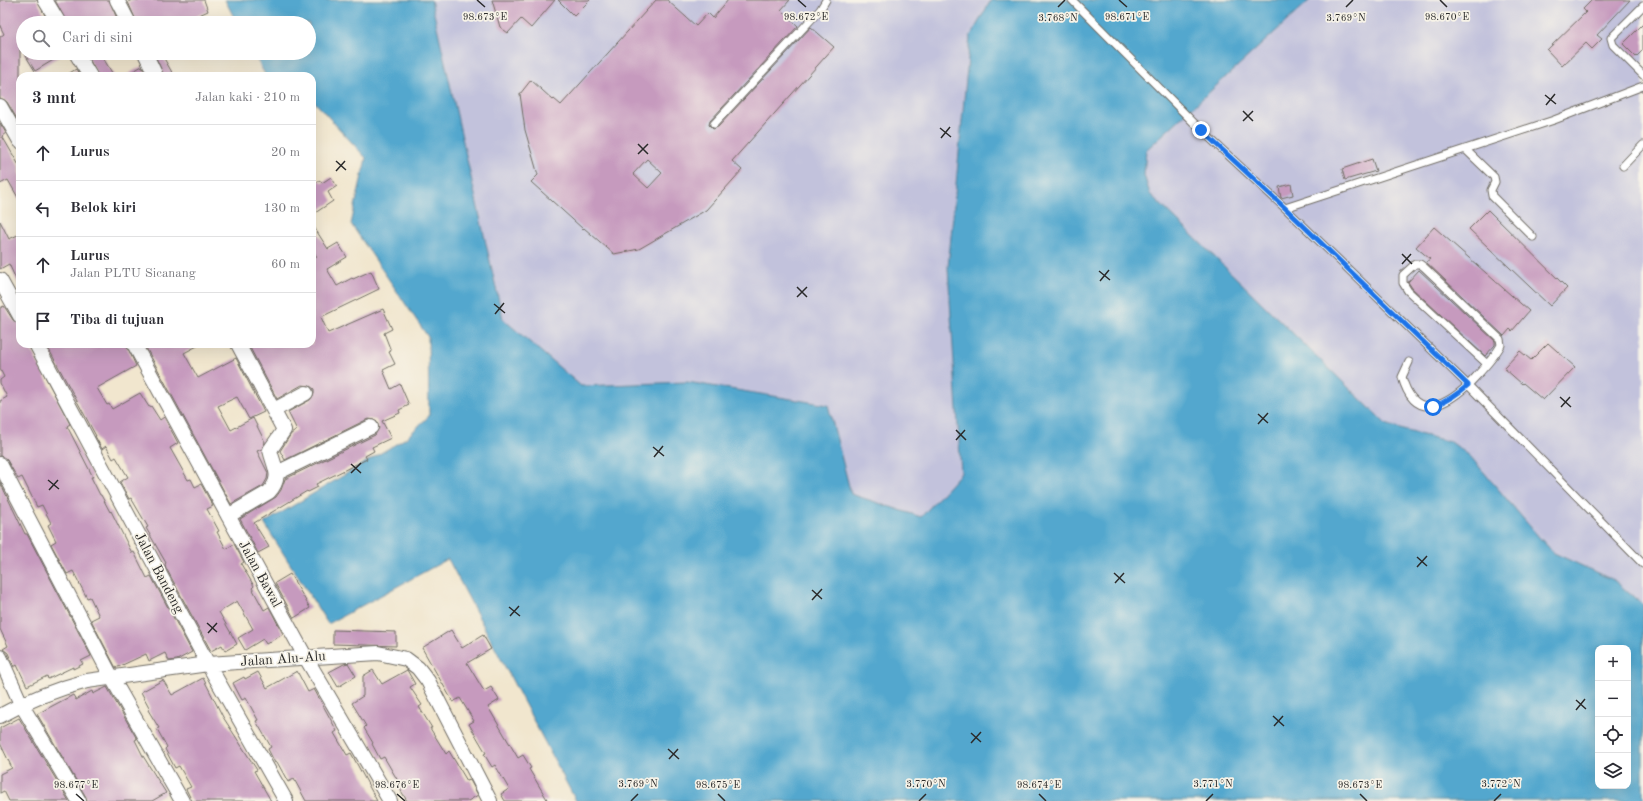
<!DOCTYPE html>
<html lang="id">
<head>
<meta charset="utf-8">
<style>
  body { margin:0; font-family:"Old Standard TT",serif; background:#f7f7f7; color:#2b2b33 }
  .controls { position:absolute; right:12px; bottom:12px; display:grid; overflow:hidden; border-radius:8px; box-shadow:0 4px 16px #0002 }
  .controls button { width:36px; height:36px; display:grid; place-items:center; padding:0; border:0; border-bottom:1px solid #e1e1e2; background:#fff; color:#2b2b33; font:20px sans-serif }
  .stop { position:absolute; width:12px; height:12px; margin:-9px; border:3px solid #1a73e8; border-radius:50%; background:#fff }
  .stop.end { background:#1a73e8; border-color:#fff; box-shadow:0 1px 4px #0008 }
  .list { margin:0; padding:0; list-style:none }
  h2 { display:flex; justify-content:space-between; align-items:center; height:52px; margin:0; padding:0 16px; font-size:17px }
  h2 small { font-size:13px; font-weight:400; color:#7c7c81 }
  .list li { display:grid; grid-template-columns:26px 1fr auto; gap:12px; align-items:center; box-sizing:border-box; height:56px; padding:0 16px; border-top:1px solid #e1e1e2 }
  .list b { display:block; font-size:15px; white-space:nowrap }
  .list p { margin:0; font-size:13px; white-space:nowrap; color:#7c7c81 }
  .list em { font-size:13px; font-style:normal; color:#7c7c81 }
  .icon { flex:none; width:22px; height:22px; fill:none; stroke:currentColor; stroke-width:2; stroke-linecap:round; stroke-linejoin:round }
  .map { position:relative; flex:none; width:1643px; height:801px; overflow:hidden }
  .search { position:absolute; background:#fff; box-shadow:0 4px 16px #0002; left:16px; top:16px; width:300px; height:44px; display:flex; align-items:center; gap:10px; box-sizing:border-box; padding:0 14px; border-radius:22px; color:#7c7c81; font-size:15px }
  .panel { position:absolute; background:#fff; box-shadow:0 4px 16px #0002; left:16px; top:72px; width:300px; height:276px; border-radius:12px }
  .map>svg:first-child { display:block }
  .industrial { fill:#c2c2dc }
  .water { fill:#52a7ce; stroke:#3e697c; fill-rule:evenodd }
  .building { fill:#c69abe; fill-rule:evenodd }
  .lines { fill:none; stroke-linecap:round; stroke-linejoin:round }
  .lane-casing { stroke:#706c64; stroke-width:9 }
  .street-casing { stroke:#706c64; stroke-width:16 }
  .lane { stroke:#fff; stroke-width:7 }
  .street { stroke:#fff; stroke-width:14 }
  .route { stroke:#1a73e8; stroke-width:5 }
  .ticks { fill:none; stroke:#2b2b2b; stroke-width:1.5 }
  .labels { text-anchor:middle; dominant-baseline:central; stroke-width:3.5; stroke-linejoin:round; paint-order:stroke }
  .street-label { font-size:14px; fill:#2b2b2b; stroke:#f7f3e8 }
  .ticks-label { font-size:10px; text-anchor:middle; fill:#2b2b2b; stroke:#f7f3e8; stroke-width:3.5; stroke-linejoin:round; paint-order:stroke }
</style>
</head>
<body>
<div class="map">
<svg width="1643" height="801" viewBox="0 0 1643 801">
  <rect width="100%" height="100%" fill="#f7f3e8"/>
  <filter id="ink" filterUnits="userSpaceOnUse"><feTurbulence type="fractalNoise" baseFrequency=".025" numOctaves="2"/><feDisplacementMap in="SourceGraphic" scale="8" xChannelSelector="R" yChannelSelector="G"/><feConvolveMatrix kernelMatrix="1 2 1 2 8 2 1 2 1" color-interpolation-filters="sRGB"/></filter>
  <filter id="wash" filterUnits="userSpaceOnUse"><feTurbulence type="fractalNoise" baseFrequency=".012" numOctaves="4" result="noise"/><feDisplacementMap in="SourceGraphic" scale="16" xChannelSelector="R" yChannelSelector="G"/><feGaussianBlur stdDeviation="0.9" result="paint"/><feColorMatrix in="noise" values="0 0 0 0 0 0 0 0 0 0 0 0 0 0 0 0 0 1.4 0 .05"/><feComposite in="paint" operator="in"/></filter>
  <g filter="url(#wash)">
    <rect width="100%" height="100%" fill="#f1e6ce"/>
    <path class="industrial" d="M 378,0 L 1032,0 L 990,484 L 919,558 L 569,407 L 465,298 Z
      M 1310,0 L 1643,0 L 1643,605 L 1615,581 L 1554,553 L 1538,536 L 1470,456 L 1451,442 L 1403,430 L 1386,424 L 1150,194 L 1144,175 L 1146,150 Z"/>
    <path class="water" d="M 225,0 L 431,0 L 503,319 L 581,386 L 687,382 L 828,405 L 851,494 L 921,517 L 961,473 L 948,268 L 970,37 L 991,0 L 1310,0 L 1146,150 L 1144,175 L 1150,194 L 1386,424 L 1403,430 L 1451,442 L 1470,456 L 1538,536 L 1554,553 L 1615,581 L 1643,605 L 1643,801 L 576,801 L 448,559 L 328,624 L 264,523 L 406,438 L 429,416 L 428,337 L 351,224 L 366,158 L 312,99 L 312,76 L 266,76 L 253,53 L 309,53 L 309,23 L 237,23 ZM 1598,648 L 1628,648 L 1628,786 L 1598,786 Z"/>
    <g id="blocks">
      <path class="building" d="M 0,0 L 37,0 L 49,23 L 23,23 L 23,51 L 20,46 L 20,124 L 7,102 L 0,98 L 0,37 L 4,34 L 0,26 Z
        M 55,0 L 109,0 L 119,23 L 67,23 Z
        M 132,0 L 204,0 L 208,11 L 182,23 L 137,23 L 128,2 Z
        M 492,0 L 555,0 L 531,28 L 521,19 L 508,33 L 500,27 Z
        M 558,0 L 590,0 L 574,16 Z
        M 656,0 L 667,0 L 696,26 L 708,13 L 713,18 L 728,0 L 790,0 L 781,10 L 798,26 L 710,121 L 709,125 L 713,129 L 718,127 L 811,27 L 834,47 L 732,161 L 742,170 L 706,210 L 639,249 L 614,254 L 584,228 L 583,229 L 531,182 L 538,175 L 525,130 L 520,94 L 531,80 L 553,100 L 554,99 L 561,105 ZM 647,159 L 662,173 L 648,188 L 633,174 Z
        M 1592,0 L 1630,0 L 1597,35 L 1602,39 L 1592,49 L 1586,43 L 1562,66 L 1547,50 L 1586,12 L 1583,9 Z
        M 1643,24 L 1643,50 L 1636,57 L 1623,44 Z
        M 24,53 L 65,53 L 35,71 Z
        M 86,53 L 100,53 L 114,76 L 98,76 Z
        M 154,53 L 161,53 L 174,76 L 164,76 Z
        M 142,66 L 147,76 L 125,76 Z
        M 76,69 L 80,76 L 65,76 Z
        M 0,123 L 6,133 L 2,136 L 20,167 L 20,201 L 8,180 L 0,184 Z
        M 1372,159 L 1376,171 L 1345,180 L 1342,169 Z
        M 331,177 L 337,186 L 328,192 L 333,201 L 312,215 L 312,186 L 320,180 L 322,183 Z
        M 1291,184 L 1293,195 L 1281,198 L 1279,187 Z
        M 1488,210 L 1567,288 L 1550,306 L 1469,229 Z
        M 0,221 L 9,239 L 20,234 L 20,288 L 9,264 L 0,269 Z
        M 312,224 L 328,249 L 338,243 L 347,257 L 327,269 L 337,286 L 352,278 L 353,279 L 371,271 L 379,289 L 321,317 L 328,333 L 383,309 L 392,329 L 384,333 L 391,351 L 389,352 L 395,364 L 383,370 L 391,389 L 400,384 L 409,405 L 399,410 L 400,413 L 382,421 L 391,438 L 372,447 L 374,451 L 365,456 L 367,459 L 316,484 L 318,487 L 308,492 L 307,491 L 254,523 L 269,547 L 258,553 L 240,519 L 276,497 L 281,490 L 285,479 L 375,435 L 379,428 L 376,420 L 368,419 L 285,460 L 280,451 L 291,434 L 297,430 L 288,412 L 310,400 L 314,394 L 314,389 L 310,386 L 302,385 L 277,399 L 248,344 L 312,344 L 312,260 L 317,257 L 312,249 Z
        M 1434,227 L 1529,311 L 1512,331 L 1510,329 L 1504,336 L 1426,262 L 1430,259 L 1416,247 Z
        M 1419,270 L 1495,341 L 1495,345 L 1485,356 L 1412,288 L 1408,282 Z
        M 4,306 L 13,320 L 20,324 L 20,344 L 28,344 L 70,424 L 67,426 L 93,477 L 91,477 L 100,495 L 101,495 L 110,512 L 111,511 L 132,553 L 134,552 L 147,578 L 151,576 L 192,652 L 177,660 L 169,661 L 165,653 L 149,661 L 146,654 L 116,668 L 91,620 L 99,616 L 90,597 L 87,598 L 73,571 L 67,574 L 51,544 L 56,541 L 48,525 L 51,523 L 42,505 L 37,507 L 22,477 L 18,479 L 7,460 L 0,456 L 0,401 L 7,397 L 0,383 L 0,380 L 4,377 L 0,369 L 0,308 Z
        M 1548,343 L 1575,367 L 1543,400 L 1523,383 L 1522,384 L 1504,368 L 1520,351 L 1531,360 Z
        M 46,344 L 126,344 L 136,366 L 97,388 L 107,405 L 109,404 L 112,409 L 140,393 L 149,407 L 151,406 L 160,420 L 164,417 L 178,443 L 170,448 L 188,480 L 191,479 L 195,487 L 201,484 L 213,506 L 207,509 L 219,531 L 217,532 L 226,549 L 234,544 L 244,562 L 241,564 L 254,586 L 252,588 L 264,610 L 269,607 L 283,634 L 266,644 L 263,639 L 245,650 L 238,638 L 253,629 L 237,601 L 219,612 L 237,644 L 225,651 L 222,645 L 211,651 L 166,568 L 165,564 L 166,563 L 146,528 L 148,527 L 131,498 L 129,499 L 120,482 L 128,477 L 116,457 L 113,459 L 106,446 L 102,449 L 95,436 L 96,436 Z
        M 144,344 L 201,344 L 184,353 L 198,378 L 236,358 L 264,412 L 249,419 L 237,397 L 218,406 L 231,430 L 253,418 L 265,442 L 262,449 L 257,451 L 268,473 L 267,479 L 263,486 L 231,504 Z
        M 0,482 L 25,534 L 27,534 L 91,656 L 81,661 L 83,664 L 73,669 L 73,667 L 48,679 L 47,676 L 27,686 L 17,665 L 14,667 L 8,653 L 3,649 L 8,646 L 0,629 Z
        M 290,574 L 310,608 L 294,618 L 275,583 Z
        M 333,630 L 396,632 L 396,646 L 333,644 Z
        M 451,630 L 462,648 L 483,635 L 491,649 L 467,663 L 484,691 L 491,687 L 499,700 L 488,707 L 518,758 L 523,755 L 531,768 L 529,769 L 548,801 L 505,801 L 501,794 L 509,789 L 495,765 L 492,767 L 484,754 L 486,753 L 469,724 L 474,721 L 460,698 L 453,702 L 422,648 Z
        M 348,663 L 356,676 L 338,687 L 329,672 L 344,664 Z
        M 373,670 L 382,684 L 407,670 L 415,684 L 410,687 L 422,705 L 419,707 L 432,728 L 430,728 L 446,754 L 449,751 L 467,781 L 470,780 L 478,795 L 468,801 L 407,801 L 396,782 L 398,781 L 384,757 L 380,759 L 372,744 L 373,743 L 364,728 L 366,726 L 352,703 L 363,696 L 363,676 Z
        M 297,671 L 308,692 L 314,689 L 337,731 L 334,733 L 347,755 L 351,753 L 377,801 L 306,801 L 294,779 L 288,782 L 277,762 L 275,763 L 268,749 L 271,747 L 256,721 L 258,720 L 246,698 L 242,700 L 233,683 L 244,677 L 245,679 L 258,672 L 267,688 Z
        M 203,678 L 223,717 L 257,770 L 254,771 L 271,801 L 192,801 L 186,789 L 191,787 L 179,766 L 175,768 L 165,749 L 167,747 L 157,729 L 159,728 L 148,710 L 150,709 L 141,692 L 163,680 L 172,695 Z
        M 107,687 L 137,739 L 135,740 L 143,756 L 166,793 L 152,801 L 87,801 L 86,797 L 37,714 L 73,695 L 76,700 L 92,691 L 93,694 Z
        M 19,718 L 69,801 L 9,801 L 4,791 L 0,793 L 0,774 L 12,768 L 0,743 L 0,728 Z"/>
    </g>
  </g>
  <g filter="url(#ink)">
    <use href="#blocks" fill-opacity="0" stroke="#706c64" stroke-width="1"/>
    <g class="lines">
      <defs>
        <path id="lane" d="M 1072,0 L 1201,130 L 1285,208 L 1468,385 C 1480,372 1493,360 1501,345 L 1500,339 L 1424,267 L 1420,264 L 1415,264 L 1403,275 L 1403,283 L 1408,291 L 1487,364
          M 1643,6 L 1611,38 L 1613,45 L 1643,75
          M 714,124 L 820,10 L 826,0
          M 1465,149 L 1494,177 L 1495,182 L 1491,190 L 1492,196 L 1533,237
          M 1623,166 L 1643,145
          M 1285,208 L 1554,120 L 1643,86
          M 1409,362 L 1402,377 C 1414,420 1442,409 1468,385 L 1643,564"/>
        <path id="street" d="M 45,0 L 59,23
          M 117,0 L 129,23
          M 76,53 L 90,76
          M 145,53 L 156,76
          M 0,106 L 20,141
          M 0,280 L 20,316
          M 36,344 L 208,664 L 286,801
          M 134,344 L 306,658 L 390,801
          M 274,410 L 306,393
          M 0,464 L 112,678 L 182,801
          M 277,473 L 371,427
          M 228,516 L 269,492 C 283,476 274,468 270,450 L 284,430 L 238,344
          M 0,657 L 21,704 L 79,801
          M 0,716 C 28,700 56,689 87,681 L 208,664 L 378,653 L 406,659 L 418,668 L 428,681 L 490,801"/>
      </defs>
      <use href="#lane" class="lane-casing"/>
      <use href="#street" class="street-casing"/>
      <use href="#lane" class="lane"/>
      <use href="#street" class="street"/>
    </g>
  </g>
  <g class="lines" filter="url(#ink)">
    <path class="route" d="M 1201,130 L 1285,208 L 1468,385 C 1457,395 1447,401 1433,407"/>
  </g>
  <path class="ticks" d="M 477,0 L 485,7M 798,0 L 806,7M 1119,0 L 1127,7M 1440,0 L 1447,7M 1058,7 L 1065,0M 1346,7 L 1353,0M 1545,95 L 1556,104M 1546,105 L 1555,94M 1243,111 L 1253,121M 1243,121 L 1253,111M 940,128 L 951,137M 941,138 L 950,127M 638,144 L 648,154M 638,154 L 648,144M 336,161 L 346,170M 336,171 L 345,161M 1402,254 L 1412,264M 1402,264 L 1411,254M 1099,271 L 1110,280M 1100,281 L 1109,270M 797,287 L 807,297M 797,297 L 807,287M 494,304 L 505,313M 495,314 L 504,303M 1560,397 L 1571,407M 1561,407 L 1570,397M 1258,414 L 1268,423M 1258,424 L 1268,413M 956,430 L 966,440M 956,440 L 965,430M 653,447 L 664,456M 654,457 L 663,446M 351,464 L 361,473M 351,473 L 361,463M 48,480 L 59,489M 49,490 L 58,480M 1417,557 L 1427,566M 1417,567 L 1427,556M 1114,573 L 1125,583M 1115,583 L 1124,573M 812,590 L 822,599M 812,600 L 822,589M 509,607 L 520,616M 510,616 L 519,606M 207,623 L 217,632M 208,633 L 217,623M 1576,700 L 1586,709M 1576,710 L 1585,699M 1273,716 L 1284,726M 1274,726 L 1283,716M 971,733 L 981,742M 971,743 L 981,732M 668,749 L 679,759M 669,759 L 678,749M 76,794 L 84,801M 397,794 L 405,801M 718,794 L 725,801M 1039,794 L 1046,801M 1360,794 L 1367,801M 631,801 L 638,794M 919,801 L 926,794M 1206,801 L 1213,794M 1494,801 L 1501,794"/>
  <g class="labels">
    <g class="street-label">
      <text transform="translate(159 573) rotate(62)">Jalan Bandeng</text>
      <text transform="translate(260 574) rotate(61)">Jalan Bawal</text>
      <text transform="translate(283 659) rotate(-4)">Jalan Alu-Alu</text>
    </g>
  </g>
  <g class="ticks-label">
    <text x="1127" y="20">98.671°E</text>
    <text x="1447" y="20">98.670°E</text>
    <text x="485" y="20">98.673°E</text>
    <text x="806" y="20">98.672°E</text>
    <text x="1058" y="21">3.768°N</text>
    <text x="1346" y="21">3.769°N</text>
    <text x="638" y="787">3.769°N</text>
    <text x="926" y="787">3.770°N</text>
    <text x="1213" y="787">3.771°N</text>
    <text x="1501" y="787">3.772°N</text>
    <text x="76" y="788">98.677°E</text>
    <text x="397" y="788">98.676°E</text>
    <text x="718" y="788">98.675°E</text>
    <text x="1039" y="788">98.674°E</text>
    <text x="1360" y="788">98.673°E</text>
  </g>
</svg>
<div class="controls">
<button>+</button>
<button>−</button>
<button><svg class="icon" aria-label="locate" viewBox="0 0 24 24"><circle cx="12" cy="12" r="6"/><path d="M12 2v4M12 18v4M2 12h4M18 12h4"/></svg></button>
<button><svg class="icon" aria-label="layers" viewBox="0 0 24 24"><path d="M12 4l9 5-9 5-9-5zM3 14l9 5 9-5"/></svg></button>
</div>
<div class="stop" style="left:1433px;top:407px"></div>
<div class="stop end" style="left:1201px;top:130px"></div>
<div class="search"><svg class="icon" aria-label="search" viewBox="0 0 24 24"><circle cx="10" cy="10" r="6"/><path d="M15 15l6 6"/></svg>Cari di sini</div>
<section class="panel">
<h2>3 mnt<small>Jalan kaki · 210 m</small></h2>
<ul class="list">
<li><svg class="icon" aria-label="ahead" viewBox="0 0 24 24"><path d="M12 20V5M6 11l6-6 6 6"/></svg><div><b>Lurus</b></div><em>20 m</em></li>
<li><svg class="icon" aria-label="left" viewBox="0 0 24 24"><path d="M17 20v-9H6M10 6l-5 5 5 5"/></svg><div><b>Belok kiri</b></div><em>130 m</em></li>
<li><svg class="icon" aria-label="ahead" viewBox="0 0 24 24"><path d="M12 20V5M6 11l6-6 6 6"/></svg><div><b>Lurus</b><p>Jalan PLTU Sicanang</p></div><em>60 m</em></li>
<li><svg class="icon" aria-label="arrive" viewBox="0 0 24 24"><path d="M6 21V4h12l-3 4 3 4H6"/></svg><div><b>Tiba di tujuan</b></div></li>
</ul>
</section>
</div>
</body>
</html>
